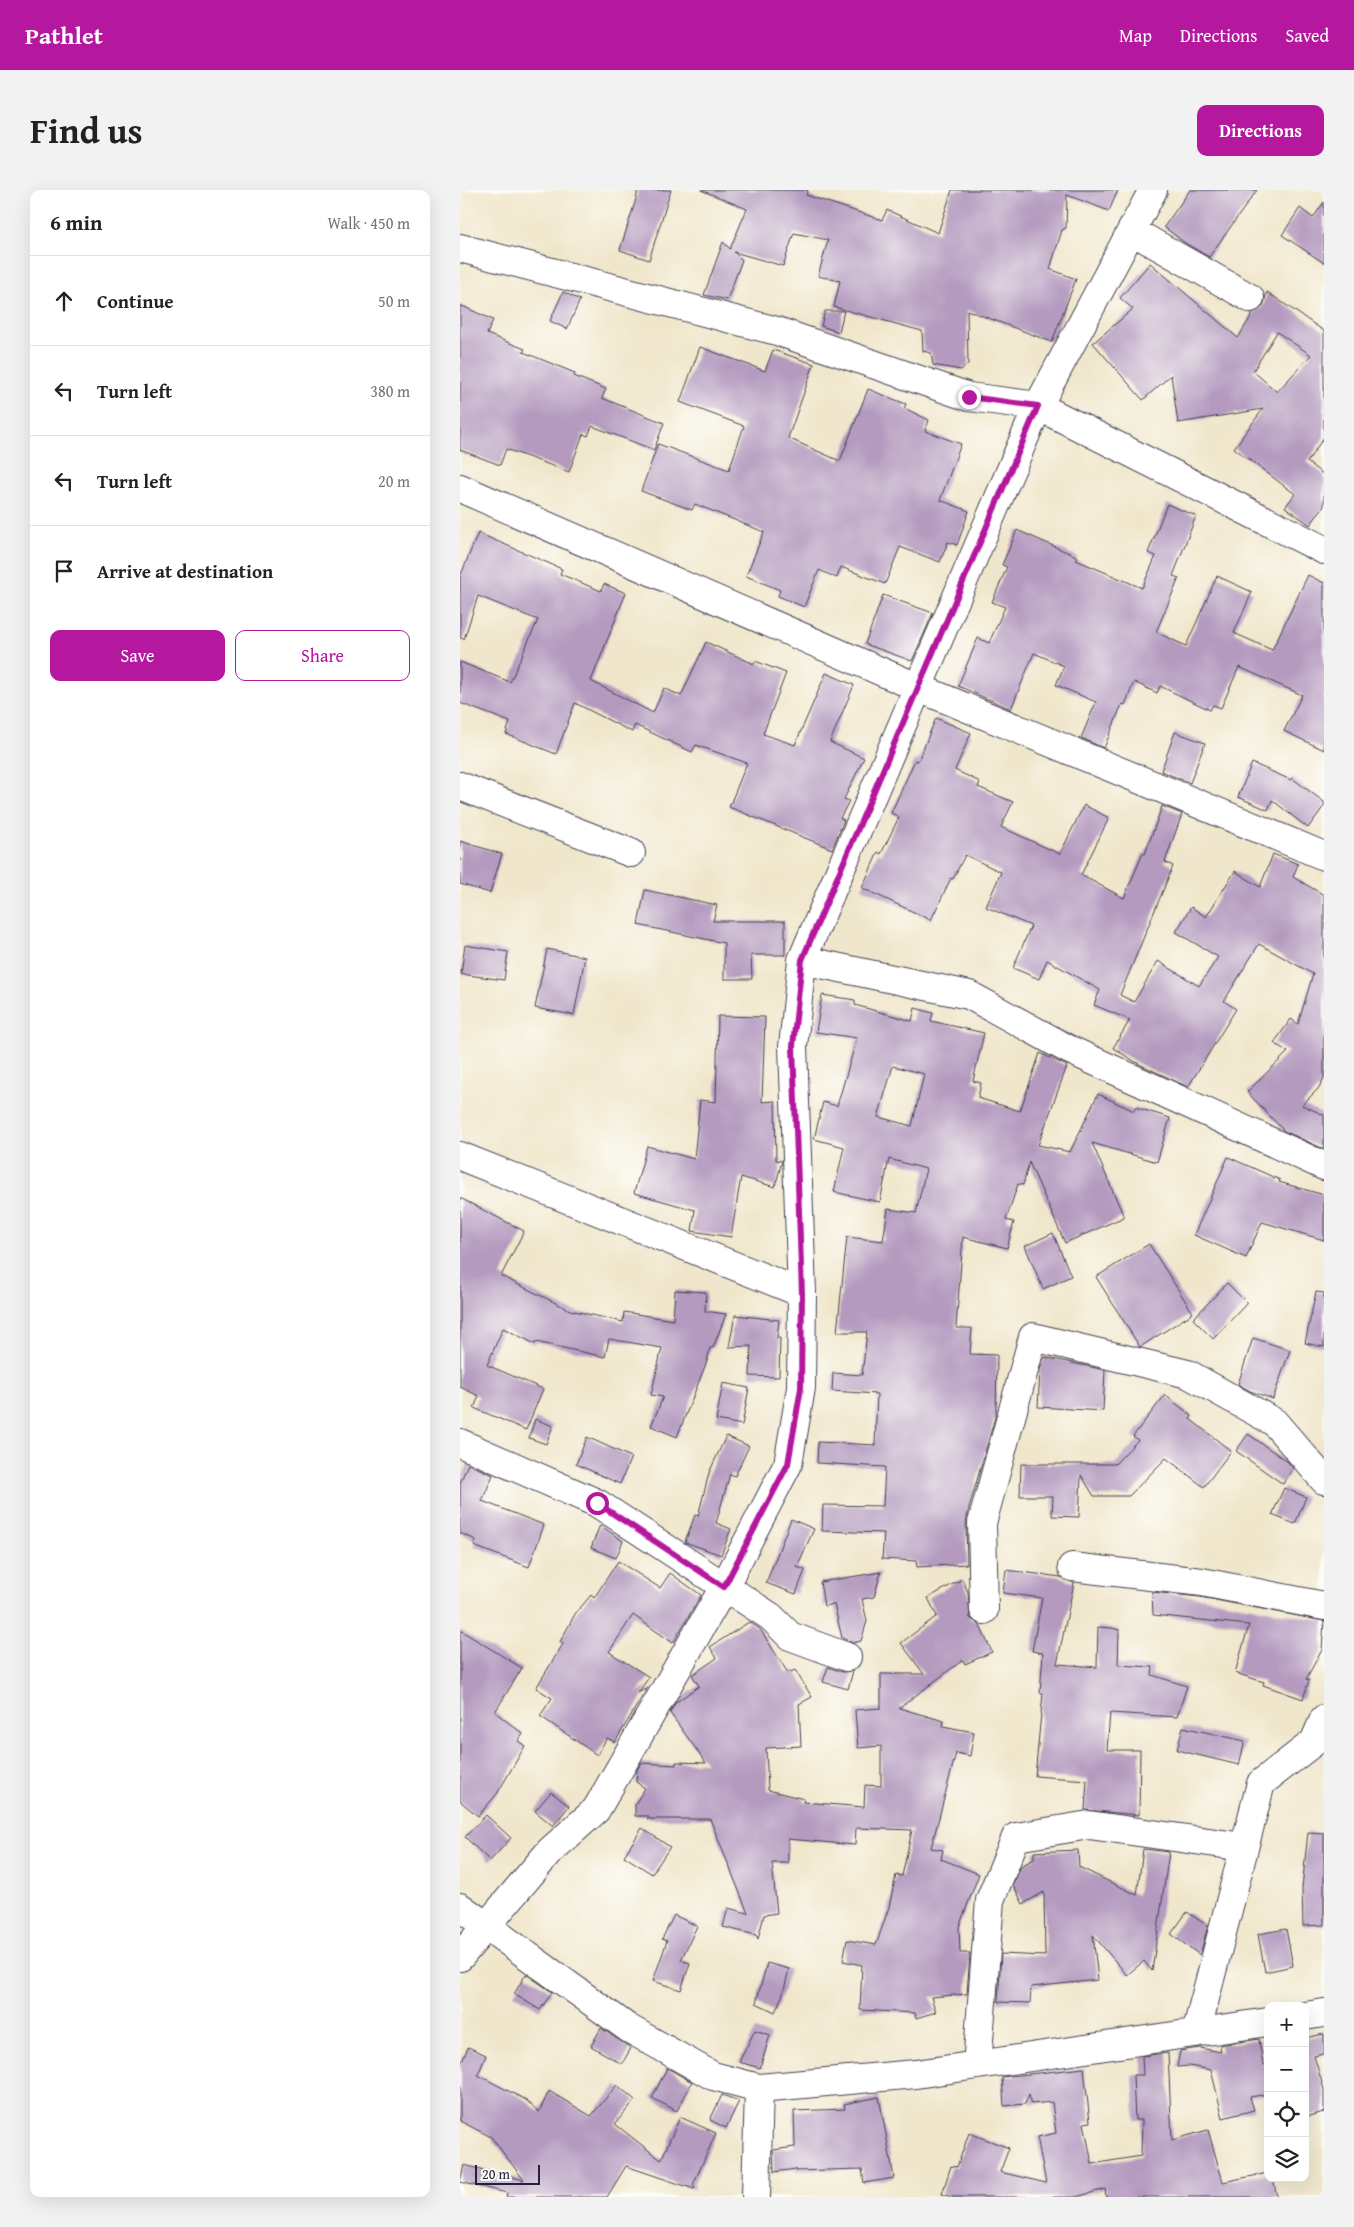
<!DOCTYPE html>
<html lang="en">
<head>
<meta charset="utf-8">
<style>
  body { margin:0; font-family:"Gentium Book Plus",serif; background:#f2f2f2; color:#222 }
  .controls { position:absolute; right:15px; bottom:15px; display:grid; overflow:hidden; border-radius:10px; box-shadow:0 5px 20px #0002 }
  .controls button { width:45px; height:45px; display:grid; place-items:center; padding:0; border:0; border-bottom:1px solid #e0e0e0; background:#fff; color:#222; font:25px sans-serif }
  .scale { position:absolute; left:15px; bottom:12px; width:65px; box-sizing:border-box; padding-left:5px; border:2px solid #22223b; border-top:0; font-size:14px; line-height:18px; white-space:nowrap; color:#22223b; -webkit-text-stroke:4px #fdfcf7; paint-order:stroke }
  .stop { position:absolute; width:15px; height:15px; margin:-11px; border:4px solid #b5179e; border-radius:50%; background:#fff }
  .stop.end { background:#b5179e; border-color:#fff; box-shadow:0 1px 5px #0008 }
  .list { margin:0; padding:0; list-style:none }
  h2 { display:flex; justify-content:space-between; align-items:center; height:65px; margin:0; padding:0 20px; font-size:21px }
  h2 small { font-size:16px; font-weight:400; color:#767676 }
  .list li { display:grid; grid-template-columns:32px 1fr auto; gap:15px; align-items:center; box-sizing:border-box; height:90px; padding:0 20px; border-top:1px solid #e0e0e0 }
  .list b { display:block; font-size:19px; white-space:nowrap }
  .list em { font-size:16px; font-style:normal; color:#767676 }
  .actions { display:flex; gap:10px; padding:15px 20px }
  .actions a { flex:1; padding:11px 0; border:1px solid #b5179e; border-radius:10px; text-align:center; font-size:18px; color:#b5179e }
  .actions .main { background:#b5179e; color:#fff }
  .icon { flex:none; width:28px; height:28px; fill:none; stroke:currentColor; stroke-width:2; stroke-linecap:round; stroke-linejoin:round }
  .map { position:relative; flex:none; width:864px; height:2007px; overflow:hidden; border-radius:10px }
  header { display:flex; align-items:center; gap:30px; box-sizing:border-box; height:70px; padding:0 25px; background:#b5179e; color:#fff }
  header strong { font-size:24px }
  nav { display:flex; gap:28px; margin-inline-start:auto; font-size:18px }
  .intro { display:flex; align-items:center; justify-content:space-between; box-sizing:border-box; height:120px; padding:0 30px }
  h1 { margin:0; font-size:35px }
  .button { padding:12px 22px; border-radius:10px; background:#b5179e; color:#fff; font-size:18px; font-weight:700 }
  main { display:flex; gap:30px; padding:0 30px }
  aside { flex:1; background:#fff; border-radius:10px; box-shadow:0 5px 20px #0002 }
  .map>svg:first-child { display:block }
  .building { fill:#b49abf; fill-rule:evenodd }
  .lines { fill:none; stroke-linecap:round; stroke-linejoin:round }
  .minor-casing { stroke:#413f51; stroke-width:30 }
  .minor { stroke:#fff; stroke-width:28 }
  .route { stroke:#b5179e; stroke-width:6 }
</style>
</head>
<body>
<header>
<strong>Pathlet</strong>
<nav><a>Map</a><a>Directions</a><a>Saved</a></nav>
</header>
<div class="intro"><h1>Find us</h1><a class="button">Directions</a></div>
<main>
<aside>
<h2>6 min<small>Walk · 450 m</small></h2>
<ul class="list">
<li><svg class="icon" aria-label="ahead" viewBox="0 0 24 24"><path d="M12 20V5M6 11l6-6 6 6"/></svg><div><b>Continue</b></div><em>50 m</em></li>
<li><svg class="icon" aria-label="left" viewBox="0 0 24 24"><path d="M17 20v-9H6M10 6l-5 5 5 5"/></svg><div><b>Turn left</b></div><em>380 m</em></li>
<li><svg class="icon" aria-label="left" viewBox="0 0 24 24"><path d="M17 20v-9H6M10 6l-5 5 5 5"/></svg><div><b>Turn left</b></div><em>20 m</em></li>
<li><svg class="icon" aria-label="arrive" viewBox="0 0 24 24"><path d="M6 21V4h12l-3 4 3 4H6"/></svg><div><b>Arrive at destination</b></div></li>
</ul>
<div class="actions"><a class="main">Save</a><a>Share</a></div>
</aside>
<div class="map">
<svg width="864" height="2007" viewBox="0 0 864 2007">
  <rect width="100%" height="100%" fill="#fdfcf7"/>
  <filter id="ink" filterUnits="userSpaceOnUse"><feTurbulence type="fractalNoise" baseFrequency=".02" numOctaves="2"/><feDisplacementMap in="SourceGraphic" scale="10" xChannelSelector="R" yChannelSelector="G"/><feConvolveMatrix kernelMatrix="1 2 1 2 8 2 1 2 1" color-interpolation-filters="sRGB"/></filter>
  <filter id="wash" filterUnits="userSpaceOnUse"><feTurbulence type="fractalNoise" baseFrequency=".0096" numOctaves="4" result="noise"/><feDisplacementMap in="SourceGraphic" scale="20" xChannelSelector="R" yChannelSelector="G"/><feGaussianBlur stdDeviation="1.12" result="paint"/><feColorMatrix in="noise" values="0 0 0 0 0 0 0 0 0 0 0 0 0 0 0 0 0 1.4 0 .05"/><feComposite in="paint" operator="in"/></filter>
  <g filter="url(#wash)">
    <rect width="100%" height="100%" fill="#f0e6cb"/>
    <g id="blocks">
      <path class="building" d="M 177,0 L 211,0 L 189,70 L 160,60 L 177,6 Z
        M 241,0 L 348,0 L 346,5 L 422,30 L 427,20 L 478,43 L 492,0 L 658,0 L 649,21 L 607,5 L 606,38 L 602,40 L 590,79 L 616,89 L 592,152 L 507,120 L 508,174 L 501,180 L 473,175 L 471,163 L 463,161 L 462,141 L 374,117 L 380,91 L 358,86 L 368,50 L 334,43 L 323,76 L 274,62 L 282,70 L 267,110 L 244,105 L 263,52 L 270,59 L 287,19 Z
        M 730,0 L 797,0 L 749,67 L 725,53 L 704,37 Z
        M 864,12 L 864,73 L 822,45 L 840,18 L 853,28 Z
        M 690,73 L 778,148 L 793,123 L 803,116 L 807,102 L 864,141 L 864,247 L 847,272 L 864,285 L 864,316 L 850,335 L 825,317 L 835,304 L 774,258 L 803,219 L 718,233 L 711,185 L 683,210 L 633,153 L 673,119 L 660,108 ZM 817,142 L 851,165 L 817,202 L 793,181 Z
        M 103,102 L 120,110 L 107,139 L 90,131 Z
        M 0,115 L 33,130 L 27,144 L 65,159 L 63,162 L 115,183 L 114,186 L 146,199 L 142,208 L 204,233 L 194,260 L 132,236 L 128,246 L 123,244 L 109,282 L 46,259 L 40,275 L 0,260 Z
        M 365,121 L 384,121 L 379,142 L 361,136 Z
        M 240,157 L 305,181 L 313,160 L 354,174 L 328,248 L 380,271 L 408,199 L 446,214 L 444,218 L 469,230 L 465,241 L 501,254 L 480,310 L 509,321 L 497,355 L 488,352 L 480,372 L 440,357 L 425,394 L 381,377 L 377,388 L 359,380 L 344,417 L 318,406 L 320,400 L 286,386 L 304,342 L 235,314 L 232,320 L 181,301 L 198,254 L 269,280 L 284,236 L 220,212 Z
        M 707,314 L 736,326 L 713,386 L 719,388 L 696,442 L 726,456 L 757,386 L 792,402 L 774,443 L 812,460 L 848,385 L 864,393 L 864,560 L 824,541 L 842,505 L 779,477 L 761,518 L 753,515 L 750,520 L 700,496 L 697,503 L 674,492 L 665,515 L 662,514 L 644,558 L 621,548 L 636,512 L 596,495 L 604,476 L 574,463 L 551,519 L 498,496 L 518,448 L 529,453 L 545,417 L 532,412 L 547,377 L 542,375 L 557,340 L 618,367 L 616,370 L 682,398 L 696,366 L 688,363 Z
        M 18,343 L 102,379 L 100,384 L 141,401 L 144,394 L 166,403 L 131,491 L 193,523 L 204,498 L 221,506 L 246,452 L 294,474 L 295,471 L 326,483 L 303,544 L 335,555 L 366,483 L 394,495 L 370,552 L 404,568 L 384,609 L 389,611 L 380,628 L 384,630 L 372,659 L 269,617 L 287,573 L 236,555 L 232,562 L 175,535 L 172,542 L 115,513 L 96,564 L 46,544 L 50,532 L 0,513 L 0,472 L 50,492 L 78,430 L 18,406 L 4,449 L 0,448 L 0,387 Z
        M 423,405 L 473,423 L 452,471 L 405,454 Z
        M 476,528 L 511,543 L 495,580 L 520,592 L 518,597 L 553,612 L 541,637 L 600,664 L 624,615 L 649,628 L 621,685 L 664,708 L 683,663 L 685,664 L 702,616 L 722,624 L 705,672 L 713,676 L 660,805 L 674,812 L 698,771 L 739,796 L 758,767 L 716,742 L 731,717 L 746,727 L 775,681 L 800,697 L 813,664 L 838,674 L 833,687 L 864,705 L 864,888 L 858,899 L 842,915 L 864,925 L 864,959 L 824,941 L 787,902 L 828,862 L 814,853 L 831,829 L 838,834 L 853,784 L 799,754 L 764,811 L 776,819 L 728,897 L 679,874 L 653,858 L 670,830 L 634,815 L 640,800 L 587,770 L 579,789 L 553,778 L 571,736 L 526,717 L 541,682 L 505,665 L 493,689 L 491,688 L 471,730 L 402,698 L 418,662 L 421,664 L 439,627 L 431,623 L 455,570 L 458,571 Z
        M 715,542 L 745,553 L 730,593 L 701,581 Z
        M 792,573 L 831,590 L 832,588 L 864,612 L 864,616 L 848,638 L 812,610 L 808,620 L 778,607 Z
        M 0,651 L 42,664 L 30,703 L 0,694 Z
        M 185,700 L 257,715 L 253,731 L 325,731 L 325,765 L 291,765 L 292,789 L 264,789 L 264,753 L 178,735 Z
        M 5,755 L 48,762 L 44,790 L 1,784 Z
        M 87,759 L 125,767 L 114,825 L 75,818 Z
        M 362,805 L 395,810 L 395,815 L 452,831 L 455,818 L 473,823 L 471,831 L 524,843 L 513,891 L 521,893 L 518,908 L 560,921 L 580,863 L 607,876 L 578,955 L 610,962 L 638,904 L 674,921 L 675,917 L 710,928 L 697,972 L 632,953 L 664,1027 L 605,1053 L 569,972 L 563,995 L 558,994 L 546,1030 L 554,1032 L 547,1058 L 503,1047 L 496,1138 L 512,1138 L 510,1164 L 537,1165 L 536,1224 L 509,1318 L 506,1333 L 507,1374 L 457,1377 L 456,1371 L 422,1369 L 424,1343 L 362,1341 L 363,1315 L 423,1316 L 425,1277 L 357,1273 L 358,1252 L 415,1255 L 417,1204 L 372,1201 L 373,1183 L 402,1185 L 407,1142 L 377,1142 L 387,1047 L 423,1051 L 428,1019 L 456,1023 L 466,979 L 429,969 L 420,1012 L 374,1002 L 384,957 L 354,949 L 363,912 L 377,916 L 397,848 L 356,842 ZM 433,876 L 464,884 L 452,936 L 418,927 Z
        M 258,826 L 305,827 L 302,912 L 315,911 L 316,970 L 322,971 L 315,997 L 281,987 L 271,1047 L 232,1041 L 235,1020 L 174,1003 L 187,956 L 234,969 L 240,910 L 256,912 Z
        M 768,967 L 820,990 L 819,992 L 864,1005 L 864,1050 L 802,1032 L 786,1068 L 734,1045 Z
        M 0,1008 L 64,1041 L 41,1086 L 110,1120 L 163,1132 L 164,1122 L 213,1130 L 215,1100 L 246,1102 L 245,1121 L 266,1124 L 253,1158 L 250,1158 L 247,1171 L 217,1247 L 191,1236 L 203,1207 L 191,1205 L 202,1158 L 149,1149 L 145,1167 L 76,1152 L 75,1154 L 43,1138 L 27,1175 L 83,1199 L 66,1240 L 14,1218 L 19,1206 L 0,1197 Z
        M 593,1043 L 611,1086 L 583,1099 L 565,1056 Z
        M 689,1054 L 733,1123 L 680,1157 L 636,1087 Z
        M 767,1093 L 787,1113 L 753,1149 L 733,1129 Z
        M 856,1102 L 864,1103 L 864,1157 L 845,1153 Z
        M 275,1125 L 319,1130 L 317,1148 L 320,1148 L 319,1187 L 290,1186 L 291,1156 L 269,1157 Z
        M 793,1148 L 830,1160 L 813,1209 L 790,1201 L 778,1194 Z
        M 584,1167 L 645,1180 L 643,1221 L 578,1217 L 580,1180 Z
        M 263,1193 L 289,1198 L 282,1235 L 256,1230 Z
        M 705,1205 L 732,1226 L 730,1229 L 771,1261 L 744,1297 L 706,1268 L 669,1306 L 634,1306 L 621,1285 L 619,1327 L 592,1326 L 593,1306 L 560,1306 L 561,1274 L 655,1274 L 678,1250 L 673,1246 Z
        M 75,1229 L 93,1236 L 86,1254 L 69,1248 Z
        M 788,1244 L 828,1272 L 833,1278 L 823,1294 L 776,1261 Z
        M 266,1246 L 289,1256 L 275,1286 L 270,1284 L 256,1333 L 271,1339 L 261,1365 L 225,1352 L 235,1325 L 238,1326 L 249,1283 Z
        M 127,1247 L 171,1267 L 160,1294 L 116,1274 Z
        M 8,1274 L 33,1285 L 22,1311 L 84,1335 L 69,1377 L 14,1356 L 16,1350 L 0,1343 L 0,1293 Z
        M 824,1298 L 846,1307 L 835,1334 L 812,1325 Z
        M 331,1329 L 354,1339 L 337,1377 L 345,1380 L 336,1404 L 306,1393 Z
        M 140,1335 L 163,1351 L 156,1368 L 131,1358 Z
        M 158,1371 L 200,1398 L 210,1383 L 241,1405 L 213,1453 L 173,1425 L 149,1462 L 189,1487 L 178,1503 L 188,1497 L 155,1552 L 147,1548 L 137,1565 L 80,1526 L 92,1508 L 76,1498 L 103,1454 L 100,1452 L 115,1424 L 131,1405 L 134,1408 Z
        M 546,1380 L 601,1387 L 614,1393 L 597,1474 L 637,1477 L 638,1437 L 652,1438 L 659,1440 L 658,1475 L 693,1477 L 692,1485 L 727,1496 L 717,1527 L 650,1523 L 647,1560 L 680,1560 L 679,1625 L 625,1620 L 627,1590 L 575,1586 L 583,1503 L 580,1503 L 583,1463 L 572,1461 L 582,1408 L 543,1403 Z
        M 421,1382 L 414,1407 L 402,1409 L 407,1431 L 401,1451 L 393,1453 L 382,1448 L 374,1414 L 364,1416 L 360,1392 Z
        M 502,1389 L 508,1402 L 510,1428 L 519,1434 L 532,1462 L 505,1474 L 503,1470 L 439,1518 L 484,1531 L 483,1536 L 514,1542 L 510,1566 L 496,1563 L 471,1658 L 483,1660 L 481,1669 L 519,1684 L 499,1737 L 500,1763 L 510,1763 L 507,1804 L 471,1807 L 476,1822 L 456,1828 L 455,1823 L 400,1820 L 402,1775 L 383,1771 L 387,1750 L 416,1755 L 429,1717 L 436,1685 L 442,1686 L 452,1640 L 396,1638 L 395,1655 L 328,1649 L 328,1673 L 312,1673 L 317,1723 L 304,1725 L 298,1749 L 296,1745 L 263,1737 L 268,1718 L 288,1723 L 250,1629 L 187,1629 L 189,1626 L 175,1626 L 175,1614 L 185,1598 L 176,1592 L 177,1580 L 181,1573 L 216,1575 L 216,1572 L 246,1573 L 210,1523 L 215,1513 L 239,1496 L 232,1485 L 257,1468 L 250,1457 L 289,1432 L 300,1439 L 328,1483 L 335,1480 L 352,1507 L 339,1514 L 341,1556 L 306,1558 L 308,1600 L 344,1609 L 343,1612 L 404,1617 L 405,1595 L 421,1596 L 421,1556 L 398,1558 L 395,1520 L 421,1518 L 421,1484 L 464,1484 L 441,1453 L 477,1426 L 468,1408 Z
        M 692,1402 L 740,1407 L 864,1431 L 862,1460 L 846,1489 L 849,1490 L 843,1509 L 803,1495 L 804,1492 L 775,1483 L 789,1435 L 693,1425 Z
        M 0,1440 L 62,1478 L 35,1522 L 63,1544 L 58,1551 L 65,1556 L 37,1604 L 18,1626 L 0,1611 Z
        M 368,1477 L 382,1482 L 393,1481 L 388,1499 L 363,1492 Z
        M 723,1537 L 785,1551 L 779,1575 L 717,1560 Z
        M 91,1602 L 109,1616 L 93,1636 L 75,1621 Z
        M 26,1625 L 51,1648 L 30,1671 L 5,1647 Z
        M 182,1638 L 210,1657 L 192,1684 L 164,1666 Z
        M 848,1642 L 864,1643 L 864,1735 L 843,1736 L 842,1698 Z
        M 683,1659 L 709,1662 L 692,1781 L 684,1771 L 667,1785 L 633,1745 L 638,1790 L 571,1797 L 570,1813 L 538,1812 L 541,1764 L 585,1766 L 584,1702 L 563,1714 L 553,1695 L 561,1676 L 574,1669 L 574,1662 L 618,1660 L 619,1677 L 677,1705 Z
        M 727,1722 L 748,1736 L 740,1765 L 711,1744 Z
        M 214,1725 L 237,1736 L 221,1770 L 230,1773 L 221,1800 L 193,1791 L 207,1751 L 202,1749 Z
        M 826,1739 L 833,1776 L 805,1782 L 798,1744 Z
        M 307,1773 L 329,1779 L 323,1804 L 315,1822 L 296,1813 Z
        M 66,1784 L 92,1802 L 80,1820 L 54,1804 Z
        M 141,1838 L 171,1858 L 162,1874 L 131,1856 Z
        M 295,1840 L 310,1845 L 300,1878 L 279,1872 Z
        M 864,1844 L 864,1864 L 854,1866 L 864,1899 L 864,1922 L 845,1927 L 845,1848 Z
        M 799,1849 L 803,1875 L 808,1874 L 808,1904 L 790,1907 L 794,1920 L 763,1928 L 751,1880 L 729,1876 L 717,1877 L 720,1861 L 740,1858 L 761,1862 L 760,1855 Z
        M 8,1857 L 26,1865 L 18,1885 L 66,1910 L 79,1922 L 89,1901 L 131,1926 L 157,1895 L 175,1910 L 155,1934 L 201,1970 L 220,1927 L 256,1943 L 233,1995 L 235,1996 L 234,1999 L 166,1976 L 147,2007 L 46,2007 L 47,2003 L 0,1992 L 4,1975 L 64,1990 L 31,1947 L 0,1931 L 0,1876 Z
        M 708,1863 L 712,1950 L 748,1940 L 763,1992 L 808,1983 L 808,1988 L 813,1988 L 817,2007 L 646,2007 L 645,1999 L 616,2007 L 492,2007 L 482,2004 L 491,1976 L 497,1977 L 509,1943 L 549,1958 L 540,1982 L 586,1993 L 577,1947 L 596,1943 L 592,1912 L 571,1914 L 569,1904 L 565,1914 L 544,1916 L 542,1887 L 624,1878 L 630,1932 L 624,1933 L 632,1974 L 681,1966 L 682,1930 L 675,1930 L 673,1885 L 683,1885 L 682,1866 Z
        M 207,1878 L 232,1892 L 217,1921 L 192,1908 Z
        M 262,1905 L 279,1911 L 266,1938 L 250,1930 Z
        M 419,1907 L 434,1988 L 404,1993 L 402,1979 L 336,1981 L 336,1979 L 314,1982 L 313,1960 L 335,1957 L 334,1921 L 385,1919 L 384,1914 Z"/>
    </g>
  </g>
  <g filter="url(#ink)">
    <use href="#blocks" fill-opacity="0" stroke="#413f51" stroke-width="1"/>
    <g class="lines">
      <defs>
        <path id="minor" d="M 672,41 L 790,108
          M 0,58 L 317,141 L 509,207 L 578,216 L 864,360
          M 0,298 L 459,498 L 864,666
          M 0,596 L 171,663
          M 342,770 L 509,805 L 608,859 L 864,976
          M 0,966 L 342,1103
          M 0,1253 L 137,1313 L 311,1427 L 330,1446 L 387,1467
          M 612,1377 L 742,1392 L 864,1416
          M 524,1420 L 522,1333 L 573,1147 L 728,1184 L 814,1232 L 864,1290
          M 0,1717 L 168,1838 L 253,1886 L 299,1898 L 456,1884 L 808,1832
          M 0,1767 L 90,1661 L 136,1620 L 264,1397 L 328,1274 L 341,1198 L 342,1103 L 333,857 L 342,770 L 578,216 L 693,0
          M 845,1826 L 864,1823
          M 736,1843 L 801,1593 L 854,1552 L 864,1529
          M 517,1875 L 530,1710 L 556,1647 L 629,1635 L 784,1657
          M 296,2007 L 299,1898"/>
      </defs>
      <use href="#minor" class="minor-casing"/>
      <use href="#minor" class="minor"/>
    </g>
  </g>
  <g class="lines" filter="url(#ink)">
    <path class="route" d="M 137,1313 L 264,1397 L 328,1274 L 341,1198 L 342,1104 L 333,856 L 342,770 L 578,216 L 509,207"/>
  </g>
</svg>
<div class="controls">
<button>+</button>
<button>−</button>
<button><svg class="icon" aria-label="locate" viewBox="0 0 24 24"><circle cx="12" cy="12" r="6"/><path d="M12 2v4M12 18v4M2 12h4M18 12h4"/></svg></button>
<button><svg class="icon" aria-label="layers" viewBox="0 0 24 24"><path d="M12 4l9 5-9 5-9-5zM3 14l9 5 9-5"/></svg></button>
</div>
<div class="scale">20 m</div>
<div class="stop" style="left:137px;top:1313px"></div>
<div class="stop end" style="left:509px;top:207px"></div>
</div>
</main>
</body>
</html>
